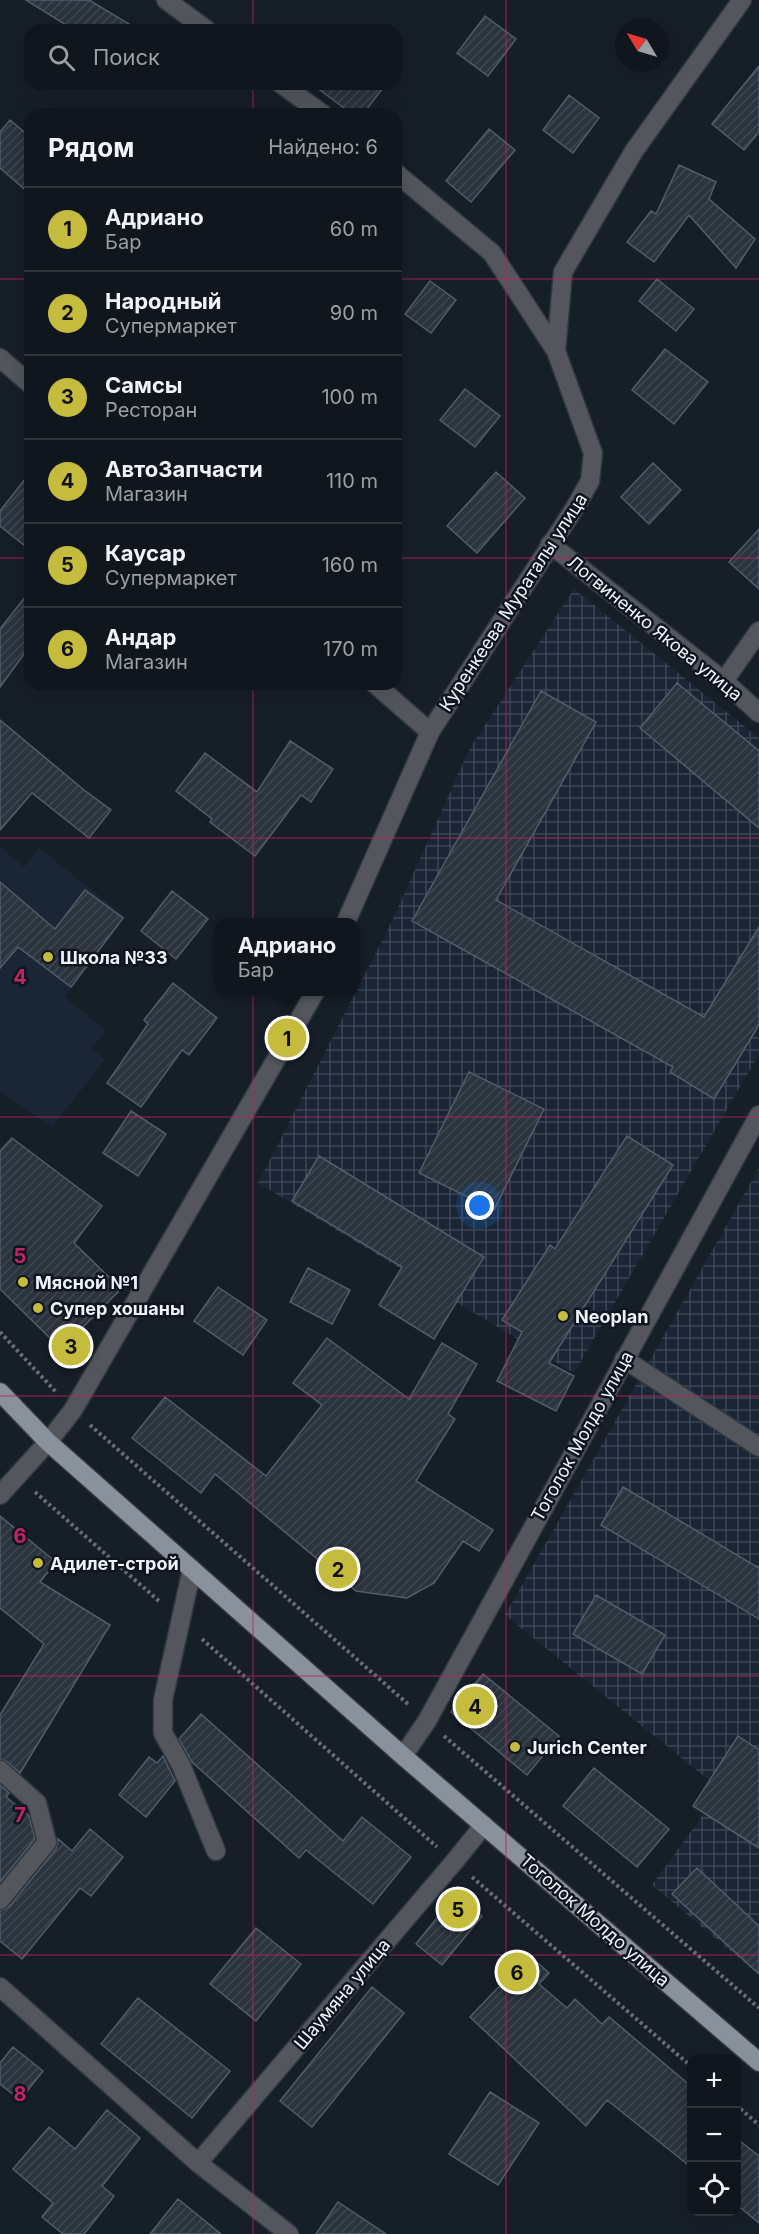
<!DOCTYPE html>
<html lang="ru">
<head>
<meta charset="utf-8">
<style>
  body { margin:0; font-family:Inter,sans-serif; background:#1e232b; color:#f1f3f6 }
  .controls { position:absolute; right:18px; bottom:18px; display:grid; overflow:hidden; border-radius:12px; box-shadow:0 6px 24px #0002 }
  .controls button { width:54px; height:54px; display:grid; place-items:center; padding:0; border:0; border-bottom:2px solid #30353c; background:#10161e; color:#f1f3f6; font:30px sans-serif }
  .compass { position:absolute; left:615px; top:18px; width:54px; height:54px; border-radius:50%; background:#10161e; box-shadow:0 6px 24px #0002; rotate:308deg }
  .you { position:absolute; left:480px; top:1206px; width:21px; height:21px; margin:-15px; border:4px solid #fff; border-radius:50%; background:#1a73e8; box-shadow:0 0 0 9px #1a73e833 }
  .badge { display:grid; place-items:center; width:39px; height:39px; border-radius:50%; background:#c5bc3d; color:#111; font-size:20px; font-weight:700 }
  .pin { position:absolute; translate:-50% -50%; border:3px solid #fff; box-shadow:0 2px 6px #0006 }
  .popup { position:absolute; left:215px; top:918px; width:144px; height:78px; box-sizing:border-box; display:grid; place-content:center; border-radius:12px; background:#10161e; filter:drop-shadow(0 2px 4px #0005); font-size:20px; white-space:nowrap; color:#9c9fa4 }
  .popup b { font-size:22px; color:#f1f3f6 }
  .popup::after { content:''; position:absolute; left:50%; top:100%; margin-left:-12px; border:12px solid transparent; border-top-color:#10161e }
  .list { margin:0; padding:0; list-style:none }
  h2 { display:flex; justify-content:space-between; align-items:center; height:78px; margin:0; padding:0 24px; font-size:26px }
  h2 small { font-size:20px; font-weight:400; color:#9c9fa4 }
  .list li { display:grid; grid-template-columns:39px 1fr auto; gap:18px; align-items:center; box-sizing:border-box; height:84px; padding:0 24px; border-top:2px solid #30353c }
  .list b { display:block; font-size:22px; white-space:nowrap }
  .list p { margin:0; font-size:20px; white-space:nowrap; color:#9c9fa4 }
  .list em { font-size:20px; font-style:normal; color:#9c9fa4 }
  .icon { flex:none; width:33px; height:33px; fill:none; stroke:currentColor; stroke-width:2; stroke-linecap:round; stroke-linejoin:round }
  .map { position:relative; flex:none; width:759px; height:2234px; overflow:hidden }
  .search { position:absolute; background:#10161e; box-shadow:0 6px 24px #0002; left:24px; top:24px; width:378px; height:66px; display:flex; align-items:center; gap:15px; box-sizing:border-box; padding:0 21px; border-radius:18px; color:#9c9fa4; font-size:22px }
  .panel { position:absolute; background:#10161e; box-shadow:0 6px 24px #0002; left:24px; top:108px; width:378px; height:582px; border-radius:18px }
  .map>svg:first-child { display:block }
  .built { fill:#1a2636 }
  .industrial { fill:url(#industrial-grid) }
  .building { fill:url(#building-hatch); stroke:#535d6a; stroke-width:1.5 }
  .lines { fill:none; stroke-linecap:round; stroke-linejoin:round }
  .minor-casing { stroke:#303841; stroke-width:21 }
  .major-casing { stroke:#303841; stroke-width:21 }
  .path { stroke:#676e77; stroke-width:4; stroke-dasharray:3 3; stroke-linecap:butt }
  .minor { stroke:#53575d; stroke-width:18 }
  .major { stroke:#89919d; stroke-width:18 }
  .grid { fill:none; stroke:#c42363; stroke-width:1.5; stroke-opacity:0.55 }
  .poi-dot { fill:#c5bc3d; stroke:#0d151f; stroke-width:2 }
  .labels { text-anchor:middle; dominant-baseline:central; stroke-width:5; stroke-linejoin:round; paint-order:stroke }
  .street-label { font-size:18px; fill:#edf3fb; stroke:#0d151f }
  .poi-label { font-size:18px; font-weight:bold; fill:#edf3fb; stroke:#0d151f; text-anchor:start }
  .grid-label { font-size:20px; text-anchor:middle; font-weight:bold; fill:#c42363; stroke:#0d151f; stroke-width:5; stroke-linejoin:round; paint-order:stroke }
</style>
</head>
<body>
<div class="map">
<svg width="759" height="2234" viewBox="0 0 759 2234">
  <defs>
    <pattern id="industrial-grid" width="8" height="8" patternUnits="userSpaceOnUse" patternTransform="scale(1.5)"><rect width="8" height="8" fill="#1a2636"/><path d="M0 4h8M4 0v8" fill="none" stroke="#3c4654"/></pattern>
    <pattern id="building-hatch" width="6" height="6" patternUnits="userSpaceOnUse" patternTransform="scale(1.5)"><rect width="6" height="6" fill="#2a333e"/><path d="M-1 1l2-2M0 6l6-6M5 7l2-2" fill="none" stroke="#3f4751"/></pattern>
  </defs>
  <rect width="100%" height="100%" fill="#161e28"/>
  <path class="built" d="M 0,847 L 24,867 L 39,848 L 126,917 L 65,997 L 106,1031 L 91,1048 L 105,1060 L 52,1127 L 0,1091 Z"/>
  <path class="industrial" d="M 574,589 L 759,738 L 759,1054 L 574,1373 L 258,1183 L 391,923 L 470,748 Z
    M 759,1168 L 759,1975 L 652,1885 L 721,1790 L 505,1615 Z"/>
  <path class="building" d="M 26,0 L 89,0 L 139,30 L 74,30 Z
    M 485,16 L 516,39 L 488,76 L 457,53 Z
    M 759,66 L 759,132 L 744,150 L 712,124 Z
    M 312,84 L 386,84 L 363,114 L 352,114 Z
    M 569,95 L 599,118 L 573,153 L 543,130 Z
    M 10,120 L 30,137 L 30,194 L 0,168 L 0,132 Z
    M 489,129 L 515,150 L 471,202 L 446,181 Z
    M 679,165 L 716,182 L 709,199 L 755,239 L 736,268 L 689,215 L 654,262 L 627,242 L 651,211 L 656,214 Z
    M 657,279 L 694,309 L 676,331 L 639,301 Z
    M 430,281 L 456,300 L 431,333 L 405,314 Z
    M 665,349 L 708,382 L 674,424 L 632,390 Z
    M 465,389 L 500,416 L 475,447 L 440,420 Z
    M 653,463 L 681,490 L 649,524 L 621,497 Z
    M 496,472 L 525,498 L 477,553 L 447,526 Z
    M 30,473 L 30,550 L 0,526 L 0,511 Z
    M 759,529 L 759,589 L 729,562 Z
    M 30,591 L 30,646 L 0,687 L 0,629 Z
    M 677,683 L 759,751 L 759,828 L 640,728 Z
    M 541,691 L 596,722 L 496,900 L 704,1017 L 759,927 L 759,1025 L 714,1099 L 670,1072 L 673,1067 L 412,921 Z
    M 0,720 L 84,790 L 111,810 L 89,838 L 32,793 L 0,830 Z
    M 290,741 L 333,769 L 311,802 L 301,795 L 255,856 L 210,822 L 212,819 L 176,791 L 205,753 L 257,792 Z
    M 0,882 L 55,929 L 85,890 L 123,918 L 71,987 L 18,947 L 0,968 Z
    M 172,891 L 208,919 L 176,959 L 141,931 Z
    M 173,983 L 217,1018 L 189,1055 L 182,1050 L 141,1107 L 107,1083 L 148,1024 L 144,1020 Z
    M 469,1072 L 544,1109 L 494,1210 L 419,1173 Z
    M 131,1111 L 166,1134 L 138,1176 L 103,1153 Z
    M 627,1136 L 673,1165 L 549,1363 L 574,1376 L 556,1411 L 497,1381 L 522,1332 L 502,1320 L 550,1245 L 555,1249 Z
    M 12,1138 L 102,1206 L 74,1243 L 121,1289 L 61,1349 L 0,1289 L 0,1151 Z
    M 319,1156 L 484,1257 L 434,1339 L 379,1305 L 402,1267 L 292,1201 Z
    M 308,1268 L 350,1290 L 332,1324 L 290,1302 Z
    M 218,1287 L 267,1320 L 243,1355 L 194,1321 Z
    M 327,1338 L 409,1399 L 442,1343 L 477,1364 L 448,1414 L 455,1419 L 416,1481 L 493,1530 L 479,1551 L 463,1541 L 434,1583 L 407,1598 L 356,1591 L 215,1474 L 201,1493 L 132,1438 L 165,1397 L 266,1476 L 322,1405 L 293,1383 Z
    M 623,1487 L 759,1568 L 759,1619 L 601,1525 Z
    M 0,1516 L 56,1562 L 40,1582 L 110,1625 L 20,1773 L 7,1762 L 0,1759 L 0,1715 L 44,1644 L 0,1608 Z
    M 596,1595 L 665,1635 L 642,1674 L 573,1634 Z
    M 483,1674 L 559,1736 L 527,1775 L 451,1712 Z
    M 201,1714 L 343,1841 L 362,1817 L 411,1857 L 373,1904 L 306,1850 L 299,1858 L 192,1762 L 179,1739 Z
    M 738,1736 L 759,1750 L 759,1848 L 693,1806 Z
    M 163,1756 L 175,1781 L 146,1817 L 119,1795 L 149,1757 L 157,1763 Z
    M 594,1768 L 669,1829 L 637,1867 L 563,1806 Z
    M 0,1785 L 9,1793 L 6,1797 L 29,1816 L 35,1839 L 0,1882 Z
    M 90,1829 L 123,1857 L 91,1896 L 80,1888 L 22,1959 L 0,1941 L 0,1911 L 9,1907 L 56,1849 L 58,1839 L 72,1851 Z
    M 697,1868 L 759,1926 L 759,1974 L 672,1894 Z
    M 455,1895 L 482,1916 L 442,1965 L 416,1944 Z
    M 256,1928 L 301,1964 L 256,2021 L 210,1984 Z
    M 529,1955 L 549,1973 L 539,1984 L 567,2008 L 575,1999 L 602,2024 L 609,2017 L 692,2087 L 692,2168 L 607,2100 L 586,2126 L 470,2017 Z
    M 372,1987 L 404,2013 L 312,2127 L 280,2101 Z
    M 138,1998 L 230,2071 L 192,2118 L 101,2044 Z
    M 13,2047 L 43,2071 L 20,2100 L 0,2084 L 0,2063 Z
    M 490,2092 L 539,2123 L 498,2185 L 449,2154 Z
    M 107,2110 L 140,2138 L 102,2186 L 114,2196 L 84,2234 L 63,2234 L 42,2217 L 53,2203 L 13,2169 L 49,2127 L 75,2149 Z
    M 736,2138 L 759,2156 L 759,2223 L 736,2204 Z
    M 178,2199 L 221,2234 L 150,2234 Z
    M 338,2202 L 386,2234 L 316,2234 Z"/>
  <g class="lines">
    <defs>
      <path id="minor" d="M 166,0 L 207,30
        M 281,84 L 323,114
        M 396,173 L 492,253 L 556,351
        M 0,358 L 30,384
        M 550,544 L 724,681 L 759,713
        M 724,681 L 759,631
        M 375,684 L 430,732
        M 346,922 L 430,732 L 576,506 L 590,481 L 593,453 L 556,351 L 563,272 L 634,151 L 742,0
        M 624,1359 L 759,1447
        M 0,1495 L 48,1442 L 73,1410 L 315,992
        M 192,1569 L 163,1700 L 163,1733 L 181,1765 L 216,1851
        M 403,1756 L 427,1721 L 759,1115
        M 0,1770 L 37,1803 L 47,1842 L 0,1900
        M 0,1987 L 198,2163 L 289,2234
        M 198,2163 L 454,1862 L 484,1825"/>
      <path id="major" d="M 0,1392 L 48,1442 L 403,1756 L 759,2062"/>
    </defs>
    <use href="#minor" class="minor-casing"/>
    <use href="#major" class="major-casing"/>
    <path class="path" d="M 0,1332 L 57,1393
      M 90,1425 L 409,1705
      M 35,1492 L 160,1602
      M 202,1639 L 437,1847
      M 444,1736 L 759,2008
      M 472,1877 L 692,2067
      M 736,2105 L 759,2125"/>
    <use href="#minor" class="minor"/>
    <use href="#major" class="major"/>
  </g>
  <path class="grid" d="M 253,0 L 253,30M 506,0 L 506,2234M 253,84 L 253,114M 0,279 L 30,279M 396,279 L 759,279M 0,558 L 30,558M 396,558 L 759,558M 253,684 L 253,2234M 0,838 L 759,838M 0,1117 L 759,1117M 0,1396 L 759,1396M 0,1676 L 759,1676M 0,1955 L 759,1955"/>
  <g class="poi-dot">
    <circle cx="48" cy="957" r="6"/>
    <circle cx="23" cy="1282" r="6"/>
    <circle cx="38" cy="1308" r="6"/>
    <circle cx="563" cy="1316" r="6"/>
    <circle cx="38" cy="1563" r="6"/>
    <circle cx="515" cy="1747" r="6"/>
  </g>
  <g class="labels">
    <g class="street-label">
      <text transform="translate(513 602) rotate(-57)">Куренкеева Мураталы улица</text>
      <text transform="translate(655 628) rotate(39)">Логвиненко Якова улица</text>
      <text transform="translate(582 1436) rotate(-61)">Тоголок Молдо улица</text>
      <text transform="translate(595 1920) rotate(41)">Тоголок Молдо улица</text>
      <text transform="translate(342 1994) rotate(-50)">Шаумяна улица</text>
    </g>
    <g class="poi-label">
      <text x="60" y="957">Школа №33</text>
      <text x="35" y="1282">Мясной №1</text>
      <text x="50" y="1308">Супер хошаны</text>
      <text x="575" y="1316">Neoplan</text>
      <text x="50" y="1563">Адилет-строй</text>
      <text x="527" y="1747">Jurich Center</text>
    </g>
  </g>
  <g class="grid-label">
    <text x="20" y="984">4</text>
    <text x="20" y="1263">5</text>
    <text x="20" y="1543">6</text>
    <text x="20" y="1822">7</text>
    <text x="20" y="2101">8</text>
  </g>
</svg>
<div class="controls">
<button>+</button>
<button>−</button>
<button><svg class="icon" aria-label="locate" viewBox="0 0 24 24"><circle cx="12" cy="12" r="6"/><path d="M12 2v4M12 18v4M2 12h4M18 12h4"/></svg></button>
</div>
<svg class="compass" viewBox="-18 -18 36 36"><path d="M0-13l5 13h-10z" fill="#e53935"/><path d="M0 13l5-13h-10z" fill="#9c9fa4"/></svg>
<div class="you"></div>
<div class="pin badge" style="left:287px;top:1038px">1</div>
<div class="popup"><b>Адриано</b>Бар</div>
<div class="pin badge" style="left:338px;top:1569px">2</div>
<div class="pin badge" style="left:71px;top:1346px">3</div>
<div class="pin badge" style="left:475px;top:1706px">4</div>
<div class="pin badge" style="left:458px;top:1909px">5</div>
<div class="pin badge" style="left:517px;top:1972px">6</div>
<div class="search"><svg class="icon" aria-label="search" viewBox="0 0 24 24"><circle cx="10" cy="10" r="6"/><path d="M15 15l6 6"/></svg>Поиск</div>
<section class="panel">
<h2>Рядом<small>Найдено: 6</small></h2>
<ul class="list">
<li><span class="badge">1</span><div><b>Адриано</b><p>Бар</p></div><em>60 m</em></li>
<li><span class="badge">2</span><div><b>Народный</b><p>Супермаркет</p></div><em>90 m</em></li>
<li><span class="badge">3</span><div><b>Самсы</b><p>Ресторан</p></div><em>100 m</em></li>
<li><span class="badge">4</span><div><b>АвтоЗапчасти</b><p>Магазин</p></div><em>110 m</em></li>
<li><span class="badge">5</span><div><b>Каусар</b><p>Супермаркет</p></div><em>160 m</em></li>
<li><span class="badge">6</span><div><b>Андар</b><p>Магазин</p></div><em>170 m</em></li>
</ul>
</section>
</div>
</body>
</html>
